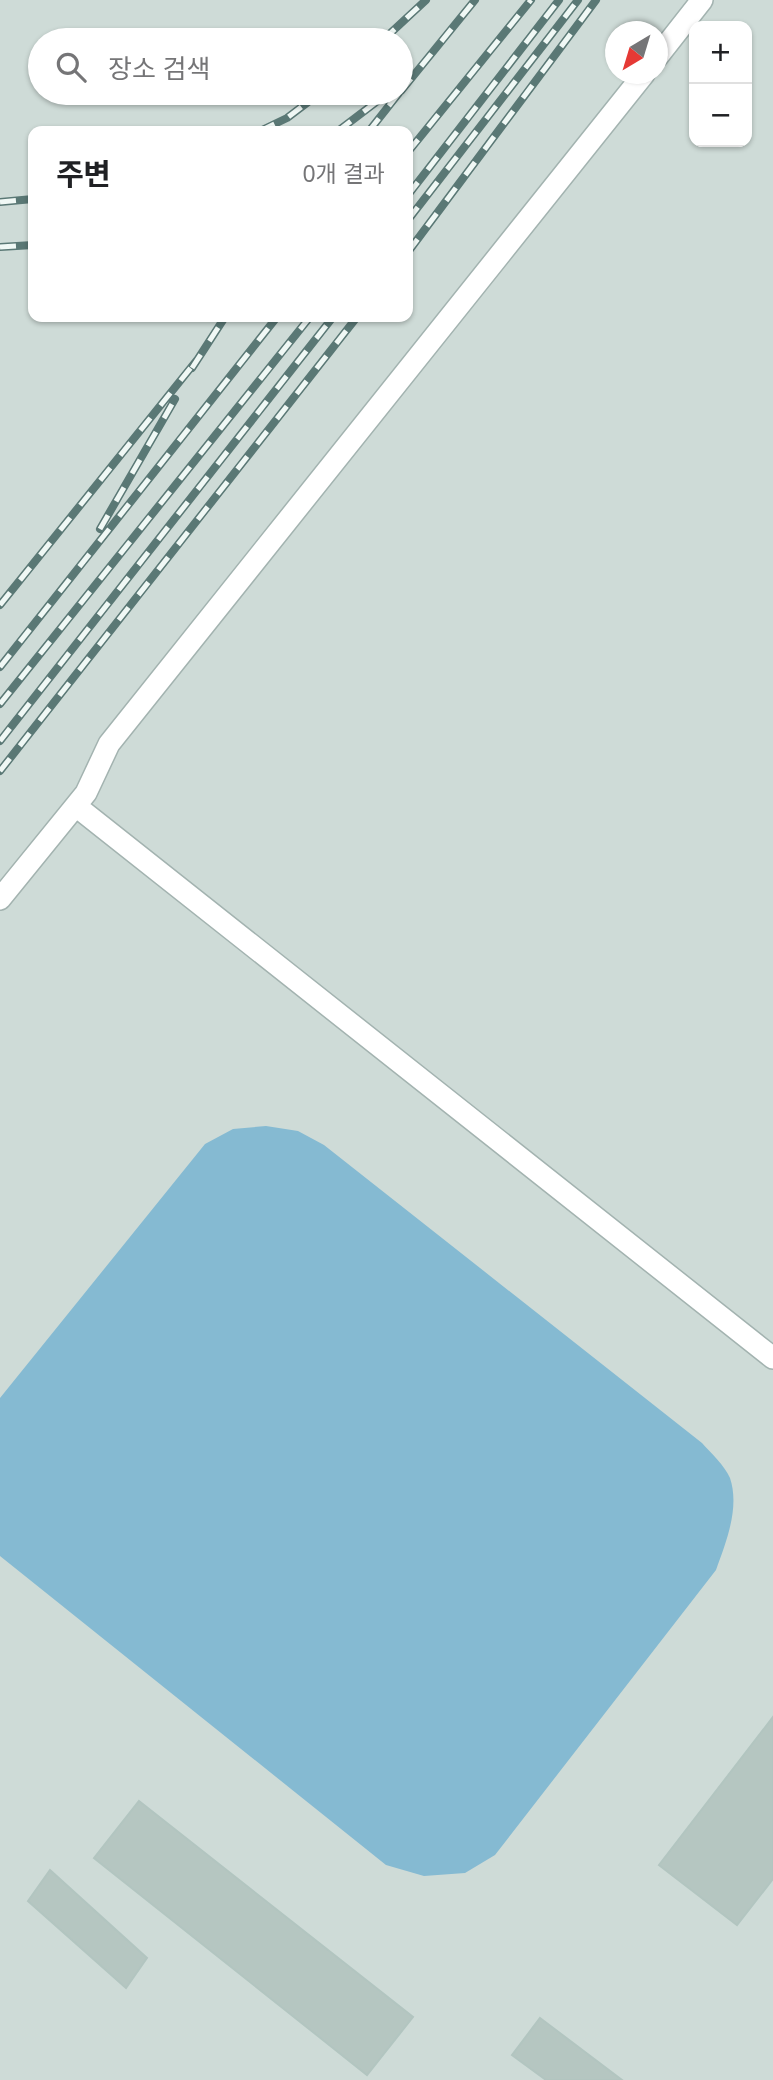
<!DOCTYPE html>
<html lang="ko">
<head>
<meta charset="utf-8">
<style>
  body { margin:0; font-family:"Noto Sans","Noto Sans KR",sans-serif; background:#f6f6f6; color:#202124 }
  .controls { position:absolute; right:21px; top:21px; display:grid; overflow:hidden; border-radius:14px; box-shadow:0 2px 5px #0004 }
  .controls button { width:63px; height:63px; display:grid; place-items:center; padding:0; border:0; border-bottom:2px solid #e0e0e0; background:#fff; color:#202124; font:35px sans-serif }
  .compass { position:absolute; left:605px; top:21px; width:63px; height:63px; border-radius:50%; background:#fff; box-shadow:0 2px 5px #0004; rotate:218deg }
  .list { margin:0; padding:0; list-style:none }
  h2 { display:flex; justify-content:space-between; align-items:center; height:91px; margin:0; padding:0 28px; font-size:30px }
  h2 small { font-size:23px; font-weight:400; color:#757577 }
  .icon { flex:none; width:38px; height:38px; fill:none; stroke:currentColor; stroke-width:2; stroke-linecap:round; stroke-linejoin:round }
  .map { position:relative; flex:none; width:773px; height:2080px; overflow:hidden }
  .search { position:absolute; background:#fff; box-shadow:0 2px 5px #0004; left:28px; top:28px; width:385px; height:77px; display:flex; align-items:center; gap:18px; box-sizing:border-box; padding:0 24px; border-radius:38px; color:#757577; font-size:26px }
  .panel { position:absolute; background:#fff; box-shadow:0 2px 5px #0004; left:28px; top:126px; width:385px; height:196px; border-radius:14px }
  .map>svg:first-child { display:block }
  .built { fill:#cedbd7; fill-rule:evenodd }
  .water { fill:#85bad2 }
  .building { fill:#b5c6c1; stroke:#b2c5c0; stroke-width:2 }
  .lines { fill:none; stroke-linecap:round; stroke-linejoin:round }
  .minor-casing { stroke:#a3b3b0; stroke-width:24 }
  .minor { stroke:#fff; stroke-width:21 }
  .rail-casing { stroke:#5a7875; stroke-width:8 }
  .rail { stroke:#f0f8f5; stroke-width:5; stroke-dasharray:16; stroke-linecap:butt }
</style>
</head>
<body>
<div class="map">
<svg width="773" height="2080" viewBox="0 0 773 2080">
  <rect width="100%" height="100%" fill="#e0ebe8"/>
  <path class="built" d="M 0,0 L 773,0 L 773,2080 L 0,2080 ZM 694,26 L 747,26 L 747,142 L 694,142 ZM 616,32 L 658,32 L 658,74 L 616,74 ZM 40,40 L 401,40 L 401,93 L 40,93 ZM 33,131 L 408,131 L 408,317 L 33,317 Z"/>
  <path class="water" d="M 266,1126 L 298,1131 L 324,1145 L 702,1443 C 711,1453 725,1466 730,1478 C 740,1508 726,1542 716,1570 L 495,1855 L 465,1873 L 424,1876 L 386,1865 L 0,1556 L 0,1398 L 205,1144 L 233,1129 Z"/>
  <path class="building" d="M 773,1717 L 773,1879 L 737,1925 L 659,1865 Z
    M 139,1801 L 413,2017 L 367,2075 L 94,1858 Z
    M 50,1870 L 147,1958 L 126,1988 L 28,1901 Z
    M 540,2018 L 622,2080 L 546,2080 L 512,2055 Z"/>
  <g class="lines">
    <defs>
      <path id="minor" d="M 658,56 L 702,0
        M 76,806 L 773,1358
        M 0,899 L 86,793 L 109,744 L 644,74"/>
    </defs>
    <use href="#minor" class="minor-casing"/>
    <use href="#minor" class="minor"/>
    <defs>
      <path id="rail" d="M 383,40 L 426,0
        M 401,91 L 475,0
        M 260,131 L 287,118 L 320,93
        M 338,131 L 388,93
        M 369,131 L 399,93
        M 408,152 L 531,0
        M 408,195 L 559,0
        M 0,202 L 33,199
        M 408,220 L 578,0
        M 0,247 L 33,245
        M 408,252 L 596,0
        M 192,368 L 225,317
        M 100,529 L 175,399
        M 0,605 L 197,360
        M 0,667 L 277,317
        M 0,704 L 310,317
        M 0,741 L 333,317
        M 0,771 L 357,317"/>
    </defs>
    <use href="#rail" class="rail-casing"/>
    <use href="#rail" class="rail"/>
  </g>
</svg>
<div class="controls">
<button>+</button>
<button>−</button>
</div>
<svg class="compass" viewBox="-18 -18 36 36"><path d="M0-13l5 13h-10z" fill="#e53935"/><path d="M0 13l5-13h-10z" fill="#757577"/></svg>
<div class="search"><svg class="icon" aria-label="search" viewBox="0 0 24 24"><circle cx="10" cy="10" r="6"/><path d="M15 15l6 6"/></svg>장소 검색</div>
<section class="panel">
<h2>주변<small>0개 결과</small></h2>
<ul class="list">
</ul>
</section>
</div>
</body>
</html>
